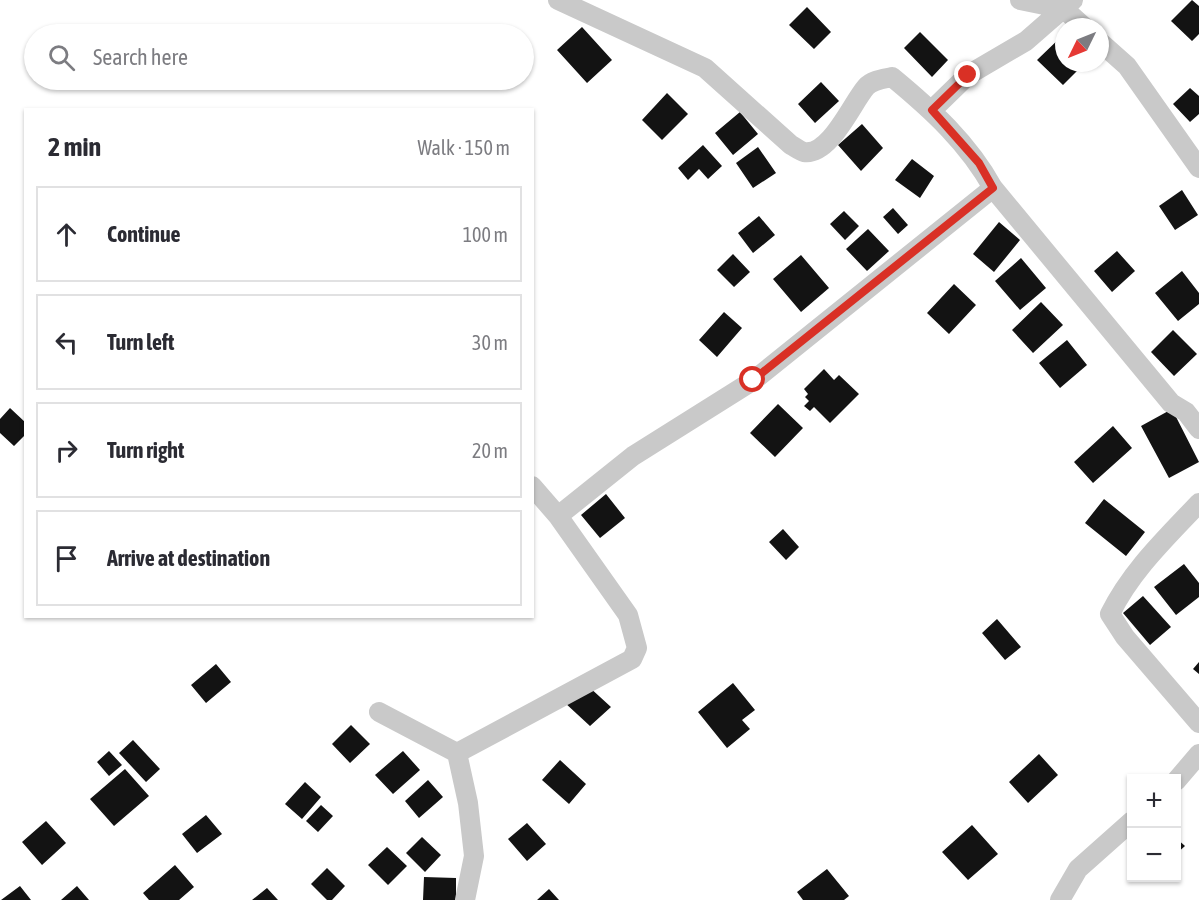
<!DOCTYPE html>
<html lang="en">
<head>
<meta charset="utf-8">
<style>
  body { margin:0; font-family:"Asap Condensed",sans-serif; background:#f2f2f3; color:#2b2b33 }
  .controls { position:absolute; right:18px; bottom:18px; display:grid; overflow:hidden; border-radius:0px; box-shadow:0 2px 4px #0004 }
  .controls button { width:54px; height:54px; display:grid; place-items:center; padding:0; border:0; border-bottom:2px solid #e1e1e2; background:#fff; color:#2b2b33; font:30px sans-serif }
  .compass { position:absolute; left:1055px; top:18px; width:54px; height:54px; border-radius:50%; background:#fff; box-shadow:0 2px 4px #0004; rotate:227deg }
  .stop { position:absolute; width:18px; height:18px; margin:-14px; border:4px solid #d93025; border-radius:50%; background:#fff }
  .stop.end { background:#d93025; border-color:#fff; box-shadow:0 2px 6px #0008 }
  .list { margin:0; padding:0; list-style:none }
  h2 { display:flex; justify-content:space-between; align-items:center; height:78px; margin:0; padding:0 24px; font-size:26px }
  h2 small { font-size:20px; font-weight:400; color:#7c7c81 }
  .list li { display:grid; grid-template-columns:39px 1fr auto; gap:18px; align-items:center; box-sizing:border-box; height:96px; margin:0 12px 12px; padding:0 12px; border:2px solid #e1e1e2; border-radius:0px }
  .list b { display:block; font-size:22px; white-space:nowrap }
  .list em { font-size:20px; font-style:normal; color:#7c7c81 }
  .icon { flex:none; width:33px; height:33px; fill:none; stroke:currentColor; stroke-width:2; stroke-linecap:round; stroke-linejoin:round }
  .map { position:relative; flex:none; width:1199px; height:900px; overflow:hidden }
  .search { position:absolute; background:#fff; box-shadow:0 2px 4px #0004; left:24px; top:24px; width:510px; height:66px; display:flex; align-items:center; gap:15px; box-sizing:border-box; padding:0 21px; border-radius:33px; color:#7c7c81; font-size:22px }
  .panel { position:absolute; background:#fff; box-shadow:0 2px 4px #0004; left:24px; top:108px; width:510px; height:510px; border-radius:0px }
  .map>svg:first-child { display:block }
  .building { fill:#131313 }
  .lines { fill:none; stroke-linecap:round; stroke-linejoin:round }
  .minor { stroke:#c9c9c9; stroke-width:20 }
  .route { stroke:#d93025; stroke-width:8 }
</style>
</head>
<body>
<div class="map">
<svg width="1199" height="900" viewBox="0 0 1199 900">
  <rect width="100%" height="100%" fill="#fff"/>
  <path class="building" d="M 1192,0 L 1199,6 L 1199,34 L 1192,41 L 1171,21 Z
    M 807,7 L 831,32 L 814,49 L 789,25 Z
    M 582,27 L 612,60 L 587,83 L 557,50 Z
    M 920,32 L 948,60 L 932,77 L 904,48 Z
    M 1064,34 L 1064,63 L 1085,63 L 1063,85 L 1037,60 Z
    M 821,82 L 839,101 L 815,123 L 798,104 Z
    M 1190,88 L 1199,96 L 1199,114 L 1190,122 L 1173,104 Z
    M 667,93 L 688,114 L 662,140 L 642,120 Z
    M 740,112 L 758,134 L 733,155 L 715,133 Z
    M 862,124 L 883,148 L 861,171 L 838,145 Z
    M 703,145 L 722,166 L 708,179 L 699,169 L 688,180 L 678,168 Z
    M 758,147 L 776,173 L 753,188 L 736,163 Z
    M 912,159 L 934,176 L 920,198 L 895,180 Z
    M 1182,190 L 1198,215 L 1175,230 L 1159,206 Z
    M 893,208 L 908,225 L 898,234 L 883,217 Z
    M 844,211 L 859,226 L 845,240 L 830,224 Z
    M 759,216 L 775,235 L 753,253 L 738,233 Z
    M 999,222 L 1020,240 L 994,272 L 973,254 Z
    M 868,229 L 889,251 L 867,271 L 846,249 Z
    M 1117,251 L 1135,271 L 1112,292 L 1094,271 Z
    M 733,254 L 750,272 L 734,287 L 717,270 Z
    M 801,255 L 829,288 L 801,312 L 773,279 Z
    M 1021,258 L 1046,288 L 1020,310 L 995,281 Z
    M 1182,271 L 1199,293 L 1199,304 L 1178,321 L 1155,293 Z
    M 954,284 L 976,305 L 949,334 L 927,313 Z
    M 1041,302 L 1063,325 L 1033,353 L 1012,330 Z
    M 724,312 L 742,328 L 717,357 L 699,340 Z
    M 1173,330 L 1197,354 L 1174,376 L 1151,352 Z
    M 1067,340 L 1087,365 L 1060,388 L 1039,363 Z
    M 824,369 L 834,380 L 839,375 L 859,394 L 830,423 L 814,407 L 810,411 L 804,406 L 809,401 L 805,397 L 808,394 L 804,389 Z
    M 778,404 L 803,428 L 775,457 L 750,433 Z
    M 10,408 L 26,423 L 26,434 L 14,446 L 0,433 L 0,419 Z
    M 1172,409 L 1199,462 L 1169,478 L 1141,426 Z
    M 1113,426 L 1132,448 L 1093,483 L 1074,462 Z
    M 606,494 L 625,518 L 600,538 L 581,515 Z
    M 1104,499 L 1145,532 L 1126,556 L 1085,523 Z
    M 783,529 L 799,547 L 786,560 L 769,542 Z
    M 1184,564 L 1199,583 L 1199,597 L 1176,615 L 1154,587 Z
    M 1143,596 L 1171,627 L 1150,645 L 1123,613 Z
    M 997,619 L 1021,647 L 1005,660 L 982,633 Z
    M 1199,662 L 1199,674 L 1193,669 Z
    M 216,664 L 231,682 L 206,703 L 191,685 Z
    M 733,683 L 755,710 L 742,720 L 750,729 L 727,748 L 698,712 Z
    M 588,686 L 611,707 L 590,726 L 564,702 Z
    M 351,725 L 370,744 L 350,763 L 332,744 Z
    M 133,740 L 160,769 L 146,782 L 119,753 Z
    M 109,751 L 122,765 L 109,776 L 97,762 Z
    M 403,751 L 420,770 L 393,794 L 375,775 Z
    M 1039,754 L 1058,775 L 1028,803 L 1009,782 Z
    M 560,760 L 586,784 L 569,804 L 542,780 Z
    M 125,769 L 149,796 L 114,826 L 90,799 Z
    M 428,780 L 443,797 L 419,818 L 405,801 Z
    M 305,782 L 321,797 L 302,819 L 285,804 Z
    M 321,805 L 333,816 L 318,832 L 306,821 Z
    M 206,815 L 222,834 L 197,853 L 182,834 Z
    M 46,821 L 66,843 L 42,865 L 22,842 Z
    M 527,823 L 546,844 L 527,861 L 508,839 Z
    M 972,825 L 998,854 L 968,880 L 942,852 Z
    M 422,837 L 441,855 L 425,872 L 406,853 Z
    M 1176,838 L 1185,846 L 1176,854 Z
    M 387,847 L 407,866 L 388,885 L 368,865 Z
    M 175,865 L 194,887 L 179,900 L 149,900 L 143,893 Z
    M 327,868 L 345,886 L 332,900 L 327,900 L 311,884 Z
    M 827,869 L 849,896 L 844,900 L 803,900 L 797,892 Z
    M 424,877 L 456,878 L 456,900 L 423,900 Z
    M 20,886 L 31,900 L 1,900 Z
    M 77,886 L 89,900 L 61,900 Z
    M 267,888 L 278,900 L 252,900 Z
    M 549,889 L 559,900 L 537,900 Z"/>
  <g class="lines">
    <path class="minor" d="M 558,0 L 705,68 L 791,145 C 795,147 800,151 804,152 C 830,156 852,103 866,87 C 872,80 883,79 892,77 C 932,110 968,143 993,188 L 1171,403 L 1186,412 L 1199,429
      M 1020,0 L 1064,9 L 1084,27
      M 1100,42 L 1127,66 L 1199,168
      M 932,110 L 968,75 L 1026,41 L 1073,0
      M 1199,503 C 1166,538 1131,571 1110,614 L 1125,637 L 1199,723
      M 558,516 L 633,456 L 754,380 L 993,188
      M 379,712 L 457,753
      M 457,753 L 632,659 L 637,648 L 628,615 L 558,516 L 532,486
      M 457,753 L 468,803 L 474,856 L 465,900
      M 1176,781 L 1199,754
      M 1060,900 L 1078,869 L 1132,821"/>
  </g>
  <g class="lines">
    <path class="route" d="M 753,380 L 993,188 L 979,163 L 932,110 L 968,75"/>
  </g>
</svg>
<div class="controls">
<button>+</button>
<button>−</button>
</div>
<svg class="compass" viewBox="-18 -18 36 36"><path d="M0-13l5 13h-10z" fill="#e53935"/><path d="M0 13l5-13h-10z" fill="#7c7c81"/></svg>
<div class="stop" style="left:753px;top:380px"></div>
<div class="stop end" style="left:968px;top:75px"></div>
<div class="search"><svg class="icon" aria-label="search" viewBox="0 0 24 24"><circle cx="10" cy="10" r="6"/><path d="M15 15l6 6"/></svg>Search here</div>
<section class="panel">
<h2>2 min<small>Walk · 150 m</small></h2>
<ul class="list">
<li><svg class="icon" aria-label="ahead" viewBox="0 0 24 24"><path d="M12 20V5M6 11l6-6 6 6"/></svg><div><b>Continue</b></div><em>100 m</em></li>
<li><svg class="icon" aria-label="left" viewBox="0 0 24 24"><path d="M17 20v-9H6M10 6l-5 5 5 5"/></svg><div><b>Turn left</b></div><em>30 m</em></li>
<li><svg class="icon" aria-label="right" viewBox="0 0 24 24"><path d="M7 20v-9h11M14 6l5 5-5 5"/></svg><div><b>Turn right</b></div><em>20 m</em></li>
<li><svg class="icon" aria-label="arrive" viewBox="0 0 24 24"><path d="M6 21V4h12l-3 4 3 4H6"/></svg><div><b>Arrive at destination</b></div></li>
</ul>
</section>
</div>
</body>
</html>
